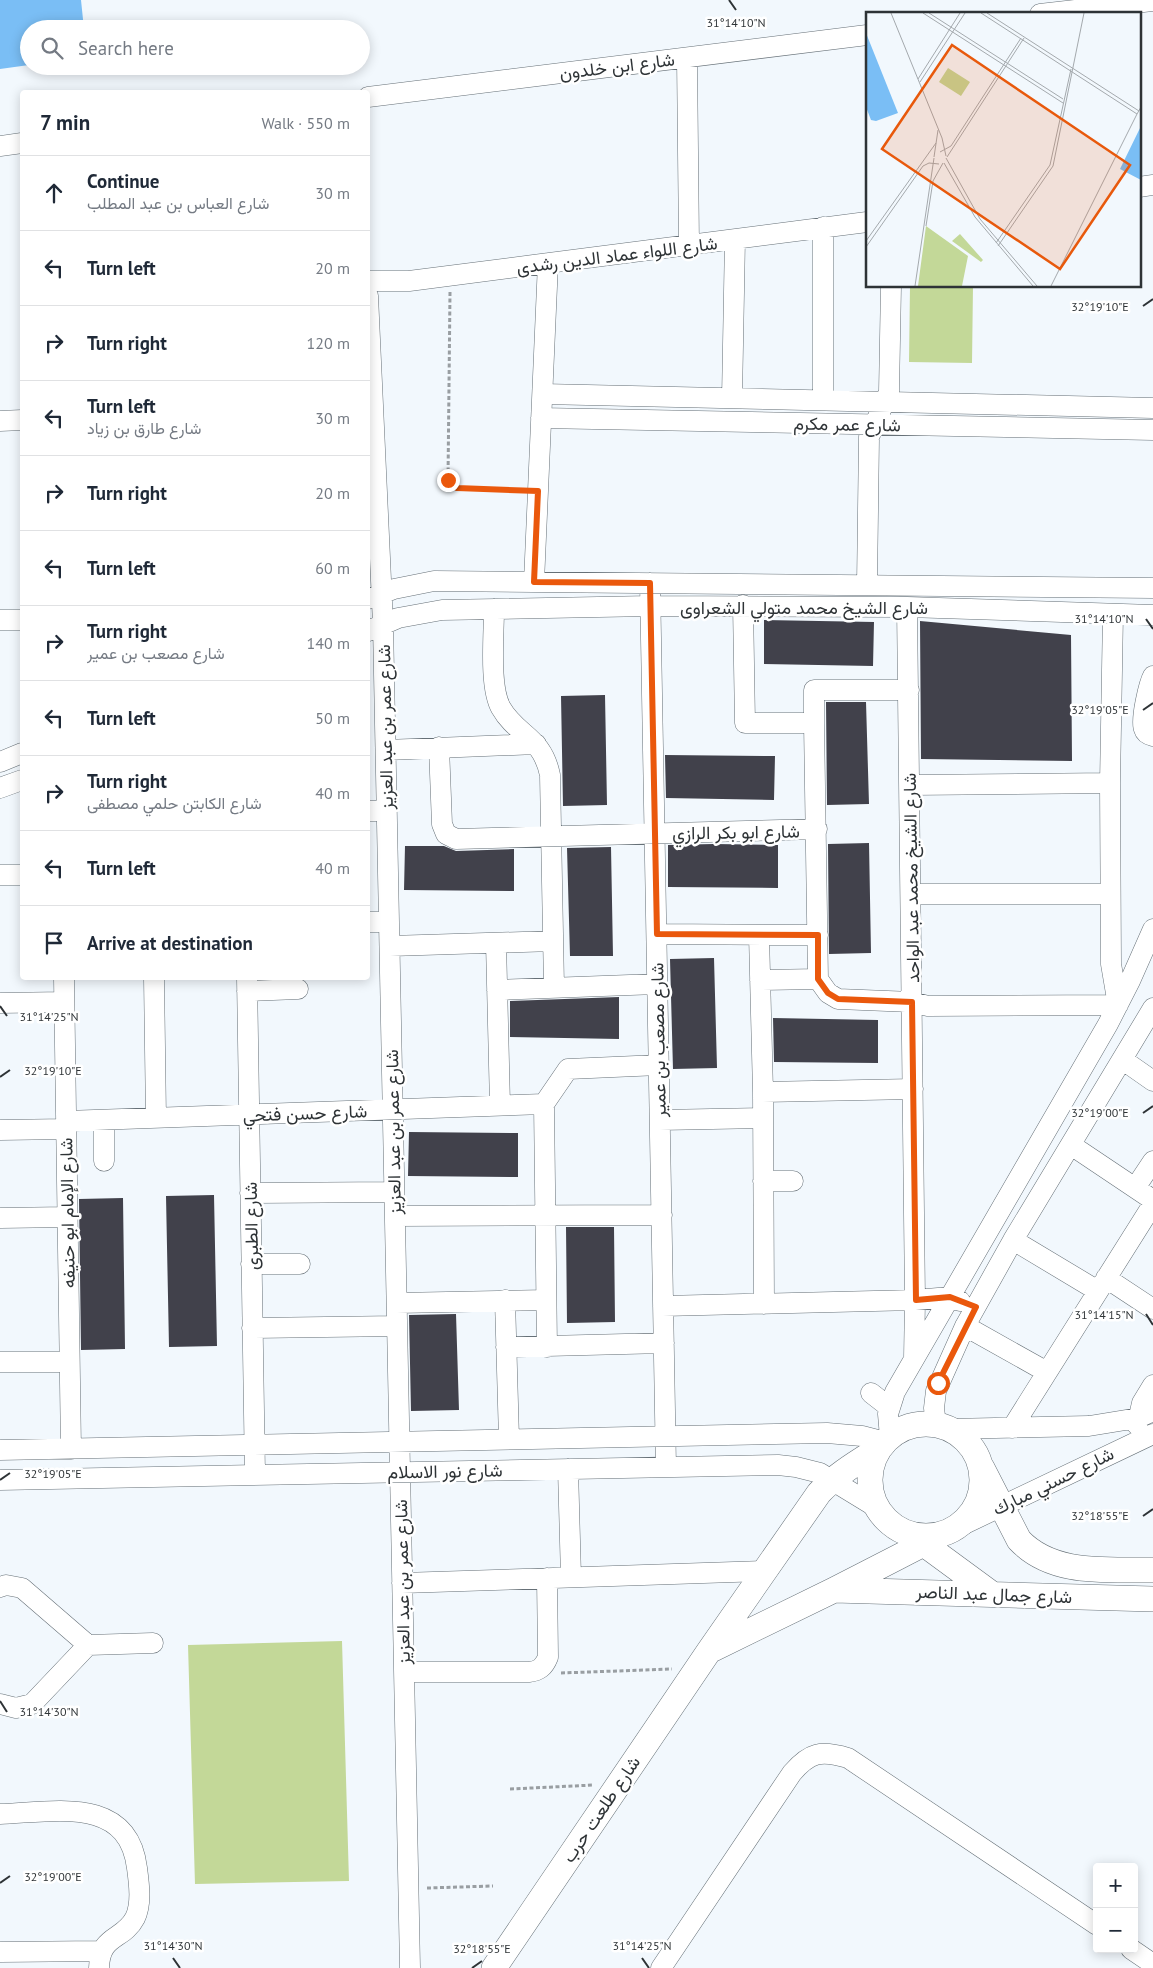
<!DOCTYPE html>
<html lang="en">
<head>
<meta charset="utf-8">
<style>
  body { margin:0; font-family:"PT Sans",Vazirmatn,sans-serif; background:#f6f6f7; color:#1f2937 }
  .controls { position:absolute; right:15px; bottom:15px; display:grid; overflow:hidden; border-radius:5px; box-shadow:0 2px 12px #0003 }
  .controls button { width:45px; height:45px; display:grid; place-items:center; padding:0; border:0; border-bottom:1px solid #e0e1e3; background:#fff; color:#1f2937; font:25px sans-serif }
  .stop { position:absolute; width:15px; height:15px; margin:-11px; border:4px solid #ea580c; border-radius:50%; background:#fff }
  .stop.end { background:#ea580c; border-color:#fff; box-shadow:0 1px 5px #0008 }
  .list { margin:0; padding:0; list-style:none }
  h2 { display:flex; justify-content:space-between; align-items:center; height:65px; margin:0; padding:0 20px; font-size:21px }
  h2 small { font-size:16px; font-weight:400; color:#747a83 }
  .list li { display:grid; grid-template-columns:32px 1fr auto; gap:15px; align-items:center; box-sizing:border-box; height:75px; padding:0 20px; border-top:1px solid #e0e1e3 }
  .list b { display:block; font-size:19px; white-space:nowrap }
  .list p { margin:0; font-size:16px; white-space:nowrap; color:#747a83 }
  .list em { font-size:16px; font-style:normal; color:#747a83 }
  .icon { flex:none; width:28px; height:28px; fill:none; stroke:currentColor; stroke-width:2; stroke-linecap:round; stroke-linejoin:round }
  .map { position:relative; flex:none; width:1153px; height:1968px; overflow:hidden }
  .search { position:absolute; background:#fff; box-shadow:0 2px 12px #0003; left:20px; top:20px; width:350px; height:55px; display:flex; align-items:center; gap:12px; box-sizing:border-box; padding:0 18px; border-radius:28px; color:#747a83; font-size:19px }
  .panel { position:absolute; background:#fff; box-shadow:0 2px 12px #0003; left:20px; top:90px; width:350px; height:890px; border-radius:5px }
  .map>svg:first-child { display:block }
  .green { fill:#c3d898 }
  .water { fill:#7abef5 }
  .building { fill:#41414b }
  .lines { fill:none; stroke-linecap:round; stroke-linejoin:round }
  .minor-casing { stroke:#667077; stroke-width:21 }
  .major-casing { stroke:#667077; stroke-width:26 }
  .path { stroke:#999ea2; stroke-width:3; stroke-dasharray:4 2.5; stroke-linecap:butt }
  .minor { stroke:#fff; stroke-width:20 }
  .major { stroke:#fff; stroke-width:25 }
  .route { stroke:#ea580c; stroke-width:6 }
  .ticks { fill:none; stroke:#2e3336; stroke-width:2 }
  .labels { text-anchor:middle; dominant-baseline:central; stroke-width:5; stroke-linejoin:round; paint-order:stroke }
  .street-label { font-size:18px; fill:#2e3336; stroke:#fff }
  .inset-road { fill:none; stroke:#a4a9ad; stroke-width:1 }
  .view { fill:#e8590c; fill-opacity:0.15; stroke:#e8590c; stroke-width:2.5 }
  .inset-edge { fill:none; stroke:#2e3336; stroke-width:2.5 }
  .ticks-label { font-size:12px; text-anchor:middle; fill:#2e3336; stroke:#fff; stroke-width:5; stroke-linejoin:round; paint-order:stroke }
</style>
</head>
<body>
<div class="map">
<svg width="1153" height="1968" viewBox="0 0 1153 1968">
  <rect width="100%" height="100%" fill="#f2f8fd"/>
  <path class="green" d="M 910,286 L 973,286 L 972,363 L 909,362 Z
    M 342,1641 L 349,1881 L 195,1884 L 188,1645 Z"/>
  <path class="water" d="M 0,0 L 81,0 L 84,29 L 29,29 L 29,65 L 0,69 Z"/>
  <path class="building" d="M 764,620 L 874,622 L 873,666 L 764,664 Z
    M 920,621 L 1071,635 L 1072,761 L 921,759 Z
    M 605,695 L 607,805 L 563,806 L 561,696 Z
    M 826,702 L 866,702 L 869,804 L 827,805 Z
    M 665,755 L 775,756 L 774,800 L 666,798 Z
    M 869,843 L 871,953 L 829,954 L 828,844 Z
    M 714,844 L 778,845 L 778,888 L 668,887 L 668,845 Z
    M 405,846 L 444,846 L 456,851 L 514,849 L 514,891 L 404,890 Z
    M 611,847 L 613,956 L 570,956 L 567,848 Z
    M 714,958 L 717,1068 L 673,1069 L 670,959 Z
    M 619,997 L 619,1039 L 510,1037 L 510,1001 Z
    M 773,1018 L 878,1020 L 878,1063 L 774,1062 Z
    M 409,1132 L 518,1133 L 518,1177 L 408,1176 Z
    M 214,1195 L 217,1346 L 169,1347 L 166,1196 Z
    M 123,1198 L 125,1349 L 81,1350 L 79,1199 Z
    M 566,1227 L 614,1227 L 615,1322 L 567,1323 Z
    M 456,1314 L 459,1410 L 411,1411 L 409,1315 Z"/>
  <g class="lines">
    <defs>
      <path id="minor" d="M 1040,14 L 1153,1
        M 687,58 L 689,245
        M 368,97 L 867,35
        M 0,146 L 22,143
        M 1139,187 L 1153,185
        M 368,281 L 409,281 L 867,222
        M 368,296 L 383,624 L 410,1968
        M 543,394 L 1153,408
        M 732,398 L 735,239
        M 823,400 L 823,227
        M 541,418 L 1153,430
        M 0,421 L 22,420
        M 534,582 L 548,263
        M 650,583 L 666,1467
        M 867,585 L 869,437 L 889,392 L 891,286
        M 368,599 L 394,589 L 434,581 L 1153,588
        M 743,605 L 745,723 L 814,723 L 818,979
        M 907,607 L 915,1300 L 914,1359
        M 494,609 C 494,635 489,687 501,708 C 517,736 542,736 550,775 L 554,987
        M 0,620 L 22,620
        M 368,631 L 398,618 L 442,610 L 650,606 L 907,607 L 1153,615
        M 1153,676 C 1149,683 1140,721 1144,729 C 1145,733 1149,735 1153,736
        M 814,723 L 814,690 L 909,690
        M 439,747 L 442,824 L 446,834 L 456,839 L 817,829
        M 386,750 L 536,744
        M 0,762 L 22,753
        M 910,785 L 1110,783
        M 0,788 L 22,780
        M 368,811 L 387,810
        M 0,875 L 22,875
        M 911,894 L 1110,894
        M 368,922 L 389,922
        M 657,934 L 818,935
        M 759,935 L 763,1092 L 764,1304
        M 496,943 L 500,1105
        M 390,946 L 553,941
        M 64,978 L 71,1449
        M 154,978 L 156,1118
        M 247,978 L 255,1474
        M 760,980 L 818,979 L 828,993 L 838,999 L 912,1002 L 928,1006 L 1118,1005 L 1111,964 L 1110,783 L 1113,614
        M 497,990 L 657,984
        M 247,991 L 298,989
        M 0,1003 L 64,1002
        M 1123,1060 L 1153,1081
        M 763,1092 L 913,1089
        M 104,1120 L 104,1161
        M 660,1120 L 763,1118
        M 66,1121 L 544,1104
        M 0,1130 L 66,1129
        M 1071,1145 L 1153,1200
        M 763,1181 L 793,1181
        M 1135,1188 L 1153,1161
        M 250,1193 L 394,1192
        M 395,1216 L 662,1215
        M 0,1218 L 67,1217
        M 1013,1240 L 1098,1291
        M 251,1264 L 300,1264
        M 1106,1278 L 1153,1309
        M 505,1300 L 509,1439
        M 397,1303 L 546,1300
        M 663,1306 L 915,1300 L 950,1297 L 960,1301
        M 965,1326 L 1047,1372
        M 252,1328 L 397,1326
        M 506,1347 L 664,1343
        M 547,1347 L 544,1104 L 568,1069 L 659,1065
        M 0,1362 L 69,1362
        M 871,1393 L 889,1407
        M 936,1425 L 934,1408 L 936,1391 L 965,1326 L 1013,1240 L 1153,1008
        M 1137,1425 L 1142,1403 L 1153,1385
        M 1012,1428 L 1153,1204
        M 949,1429 L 1089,1426 L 1138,1418 L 1153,1411
        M 890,1437 L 888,1414 L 895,1392 L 1108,1024 L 1130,981 L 1153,929
        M 0,1450 L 827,1433 L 862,1436 L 885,1442
        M 568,1469 L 571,1577
        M 0,1480 L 778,1465 L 796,1467 L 820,1473 L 879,1509
        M 954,1529 L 1153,1434
        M 402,1583 L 765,1571
        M 0,1587 L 6,1585 L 22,1588 L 88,1645 L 153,1643
        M 404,1672 L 529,1672 C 539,1671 544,1667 548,1657 L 547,1578
        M 0,1704 L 16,1708 L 32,1704 L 88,1645
        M 0,1814 C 54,1812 128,1795 137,1868 C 139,1883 142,1904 135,1918 C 123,1941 100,1934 99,1968
        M 1131,1949 L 1153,1964
        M 0,1952 L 101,1951
        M 661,1968 L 792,1773 C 810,1752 821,1750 848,1758 L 1097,1925"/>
      <path id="major" d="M870 1480a56 56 0 1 1 112 0a56 56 0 1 1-112 0Z
        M 982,1468 L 1019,1540 C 1053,1576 1107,1569 1153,1570
        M 913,1536 L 992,1594
        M 834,1590 L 1153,1599
        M 711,1650 L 834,1590 L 939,1536
        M 494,1968 L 709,1651 L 819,1493 C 837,1474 858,1462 880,1448"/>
    </defs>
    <use href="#minor" class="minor-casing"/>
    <use href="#major" class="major-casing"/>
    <path class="path" d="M 450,292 L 448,479 L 451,485 L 457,489 L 522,490
      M 561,1673 L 672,1669
      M 510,1789 L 594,1785
      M 427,1888 L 493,1886"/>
    <use href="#minor" class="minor"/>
    <use href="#major" class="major"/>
  </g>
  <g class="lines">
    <path class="route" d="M 448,480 L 451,485 L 457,488 L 538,491 L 534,582 L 650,583 L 657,934 L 818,935 L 818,979 L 828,993 L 838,999 L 912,1002 L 916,1300 L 950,1297 L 976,1307 L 938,1383"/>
  </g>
  <path class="ticks" d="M 729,0 L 736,10M 1143,306 L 1153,299M 1146,619 L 1153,629M 1143,710 L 1153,703M 0,1006 L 7,1016M 0,1077 L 10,1070M 1143,1113 L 1153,1106M 1146,1314 L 1153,1325M 0,1480 L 10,1473M 1143,1516 L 1153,1509M 0,1701 L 7,1712M 0,1883 L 10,1876M 173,1958 L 180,1968M 642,1958 L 649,1968M 472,1968 L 482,1961"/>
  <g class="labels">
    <g class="street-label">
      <text transform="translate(617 66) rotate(-7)">شارع ابن خلدون</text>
      <text transform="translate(617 255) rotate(-7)">شارع اللواء عماد الدين رشدى</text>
      <text transform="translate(847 424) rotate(1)">شارع عمر مكرم</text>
      <text x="804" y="607">شارع الشيخ محمد متولي الشعراوى</text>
      <text transform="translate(385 727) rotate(-91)">شارع عمر بن عبد العزيز</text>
      <text transform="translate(736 832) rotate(-1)">شارع ابو بكر الرازي</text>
      <text transform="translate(911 878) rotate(-91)">شارع الشيخ محمد عبد الواحد</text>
      <text transform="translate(658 1040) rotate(-91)">شارع مصعب بن عمير</text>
      <text transform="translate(305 1113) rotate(-2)">شارع حسن فتحي</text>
      <text transform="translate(393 1132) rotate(-91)">شارع عمر بن عبد العزيز</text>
      <text transform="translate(67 1213) rotate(-91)">شارع الإمام ابو حنيفه</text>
      <text transform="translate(251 1226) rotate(-91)">شارع الطبرى</text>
      <text transform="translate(445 1471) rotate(-1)">شارع نور الاسلام</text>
      <text transform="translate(1053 1481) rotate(-26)">شارع حسني مبارك</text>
      <text transform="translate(402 1582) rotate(-91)">شارع عمر بن عبد العزيز</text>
      <text transform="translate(994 1594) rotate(2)">شارع جمال عبد الناصر</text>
      <text transform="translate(601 1809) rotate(-56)">شارع طلعت حرب</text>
    </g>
  </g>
  <g transform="translate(866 12)">
    <rect width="275" height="275" fill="#f2f8fd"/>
    <path d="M 82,56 L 104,70 L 95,84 L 73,70 ZM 60,214 L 102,244 L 96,274 L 52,274 ZM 94,222 L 117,248 L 115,250 L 86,229 Z" fill="#c3d898"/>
    <path d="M 0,21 L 32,101 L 10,109 L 5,108 L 0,95 ZM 275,114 L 275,168 L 254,157 Z" fill="#7abef5"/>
    <path class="inset-road" d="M 25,1 L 76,126 L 80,144M 57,1 L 197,91M 63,1 L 197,87M 115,1 L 271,102 L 275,95M 121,1 L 273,99M 52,67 L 94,1M 54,70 L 99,1M 74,140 L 85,134 L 155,26M 68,145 L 72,118M 81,145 L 158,26M 80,146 L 114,207 L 171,274M 78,151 L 109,205 L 167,274M 60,214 L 67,169 L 77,151M 0,229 L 70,131M 130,231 L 184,153 L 205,57M 132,234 L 187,154 L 218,1M 0,235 L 57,154 L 63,151 L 73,152M 49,274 L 68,146M 185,274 L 271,102"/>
    <path class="view" d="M 86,33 L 264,153 L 194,257 L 16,137 Z"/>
    <rect width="275" height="275" class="inset-edge"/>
  </g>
  <g class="ticks-label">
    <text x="736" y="27">31°14'10"N</text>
    <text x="1100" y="311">32°19'10"E</text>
    <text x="1104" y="623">31°14'10"N</text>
    <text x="1100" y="714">32°19'05"E</text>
    <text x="49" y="1021">31°14'25"N</text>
    <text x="53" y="1075">32°19'10"E</text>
    <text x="1100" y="1117">32°19'00"E</text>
    <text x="1104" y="1319">31°14'15"N</text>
    <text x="53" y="1478">32°19'05"E</text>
    <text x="1100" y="1520">32°18'55"E</text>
    <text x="49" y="1716">31°14'30"N</text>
    <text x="53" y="1881">32°19'00"E</text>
    <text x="173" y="1950">31°14'30"N</text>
    <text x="642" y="1950">31°14'25"N</text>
    <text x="482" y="1953">32°18'55"E</text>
  </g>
</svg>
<div class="controls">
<button>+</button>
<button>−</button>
</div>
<div class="stop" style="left:938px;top:1383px"></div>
<div class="stop end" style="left:448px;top:480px"></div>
<div class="search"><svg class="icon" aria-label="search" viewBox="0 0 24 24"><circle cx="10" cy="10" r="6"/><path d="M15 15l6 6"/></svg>Search here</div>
<section class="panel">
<h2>7 min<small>Walk · 550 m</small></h2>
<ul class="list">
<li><svg class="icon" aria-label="ahead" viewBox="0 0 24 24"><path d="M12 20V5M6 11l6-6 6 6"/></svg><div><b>Continue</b><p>شارع العباس بن عبد المطلب</p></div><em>30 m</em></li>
<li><svg class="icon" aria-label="left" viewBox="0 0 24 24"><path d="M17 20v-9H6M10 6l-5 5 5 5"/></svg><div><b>Turn left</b></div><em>20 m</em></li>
<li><svg class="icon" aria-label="right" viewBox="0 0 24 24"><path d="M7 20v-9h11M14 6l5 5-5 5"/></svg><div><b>Turn right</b></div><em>120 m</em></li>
<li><svg class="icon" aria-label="left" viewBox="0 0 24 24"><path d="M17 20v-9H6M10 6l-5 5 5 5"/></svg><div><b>Turn left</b><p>شارع طارق بن زياد</p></div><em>30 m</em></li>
<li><svg class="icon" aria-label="right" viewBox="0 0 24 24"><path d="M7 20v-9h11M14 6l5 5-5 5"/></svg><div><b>Turn right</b></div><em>20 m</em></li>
<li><svg class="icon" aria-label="left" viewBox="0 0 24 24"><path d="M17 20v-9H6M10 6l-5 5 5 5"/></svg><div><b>Turn left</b></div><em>60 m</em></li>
<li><svg class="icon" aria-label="right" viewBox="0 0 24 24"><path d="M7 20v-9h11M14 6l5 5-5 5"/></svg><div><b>Turn right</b><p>شارع مصعب بن عمير</p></div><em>140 m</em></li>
<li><svg class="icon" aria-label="left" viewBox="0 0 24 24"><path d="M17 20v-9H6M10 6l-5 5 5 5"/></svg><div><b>Turn left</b></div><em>50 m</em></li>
<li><svg class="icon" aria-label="right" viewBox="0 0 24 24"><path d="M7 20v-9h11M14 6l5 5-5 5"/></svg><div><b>Turn right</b><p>شارع الكابتن حلمي مصطفى</p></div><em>40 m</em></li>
<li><svg class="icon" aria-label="left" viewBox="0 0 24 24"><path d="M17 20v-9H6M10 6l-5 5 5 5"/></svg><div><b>Turn left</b></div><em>40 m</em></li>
<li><svg class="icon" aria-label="arrive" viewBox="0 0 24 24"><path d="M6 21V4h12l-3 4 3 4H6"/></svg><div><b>Arrive at destination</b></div></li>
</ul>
</section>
</div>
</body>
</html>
